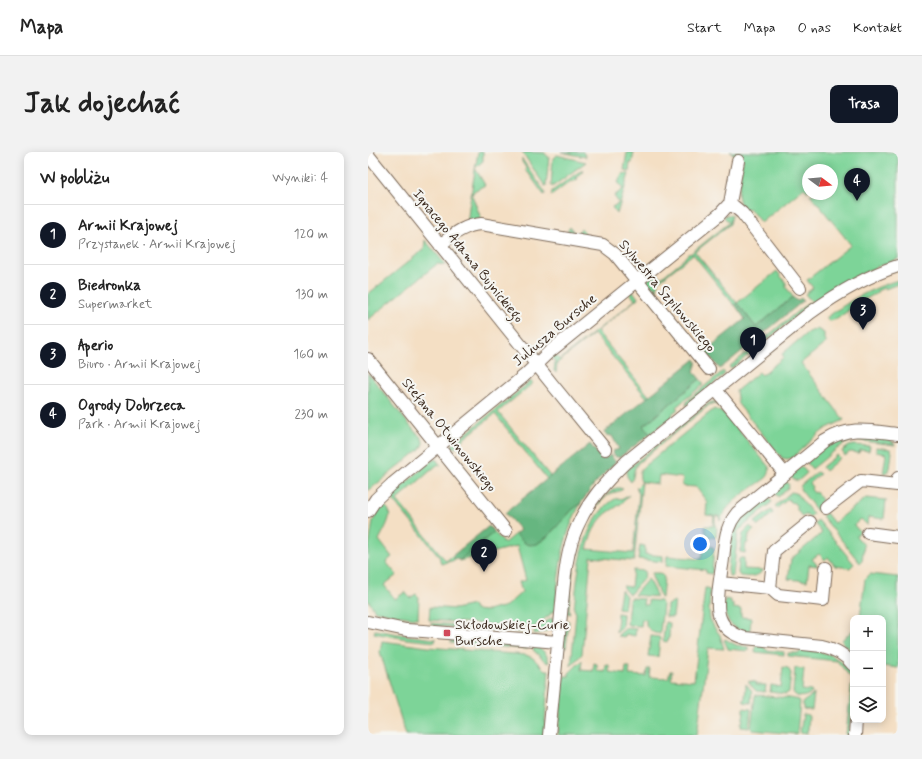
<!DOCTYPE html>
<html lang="pl">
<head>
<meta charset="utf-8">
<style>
  body { margin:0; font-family:Mynerve,sans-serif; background:#f2f2f2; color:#222 }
  .controls { position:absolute; right:12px; bottom:12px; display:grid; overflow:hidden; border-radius:8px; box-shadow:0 2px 10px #0003 }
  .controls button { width:36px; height:36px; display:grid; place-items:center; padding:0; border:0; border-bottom:1px solid #e0e0e0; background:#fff; color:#222; font:20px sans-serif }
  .compass { position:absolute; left:434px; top:12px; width:36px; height:36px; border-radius:50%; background:#fff; box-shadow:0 2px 10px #0003; rotate:106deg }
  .you { position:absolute; left:332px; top:392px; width:14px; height:14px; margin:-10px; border:3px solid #fff; border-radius:50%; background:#1a73e8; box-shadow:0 0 0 6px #1a73e833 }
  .badge { display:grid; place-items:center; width:26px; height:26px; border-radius:50%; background:#111827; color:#fff; font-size:13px; font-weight:700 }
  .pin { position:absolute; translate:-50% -33px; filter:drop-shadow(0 1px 2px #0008) }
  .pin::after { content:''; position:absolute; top:21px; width:14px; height:12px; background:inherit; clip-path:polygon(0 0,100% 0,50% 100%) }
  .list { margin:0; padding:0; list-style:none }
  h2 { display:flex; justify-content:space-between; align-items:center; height:52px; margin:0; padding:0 16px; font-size:17px }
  h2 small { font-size:13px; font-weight:400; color:#767676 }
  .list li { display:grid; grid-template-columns:26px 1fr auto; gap:12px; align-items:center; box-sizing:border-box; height:60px; padding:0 16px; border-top:1px solid #e0e0e0 }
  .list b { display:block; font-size:15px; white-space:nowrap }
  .list p { margin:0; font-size:13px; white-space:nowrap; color:#767676 }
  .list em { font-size:13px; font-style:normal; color:#767676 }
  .icon { flex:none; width:22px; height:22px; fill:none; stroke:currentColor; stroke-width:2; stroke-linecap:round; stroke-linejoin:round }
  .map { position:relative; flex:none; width:530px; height:583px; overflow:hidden; border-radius:8px }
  header { display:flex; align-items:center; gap:24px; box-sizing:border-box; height:56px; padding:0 20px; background:#fff; border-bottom:1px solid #e0e0e0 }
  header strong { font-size:19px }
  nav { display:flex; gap:22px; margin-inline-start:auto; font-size:14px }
  .intro { display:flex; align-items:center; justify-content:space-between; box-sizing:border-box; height:96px; padding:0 24px }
  h1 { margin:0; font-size:28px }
  .button { padding:10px 18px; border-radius:8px; background:#111827; color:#fff; font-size:14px; font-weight:700 }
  main { display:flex; gap:24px; padding:0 24px }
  aside { flex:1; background:#fff; border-radius:8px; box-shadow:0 2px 10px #0003 }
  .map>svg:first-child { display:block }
  .green { fill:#7dd498; stroke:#5c7f5b }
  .forest { fill:#66b680; stroke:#50704f }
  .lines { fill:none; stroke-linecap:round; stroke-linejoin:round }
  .minor-casing { stroke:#7c6958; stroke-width:14 }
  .minor { stroke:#fff; stroke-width:12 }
  .poi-dot { fill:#d1495b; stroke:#f6f6f2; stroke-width:1.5 }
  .labels { text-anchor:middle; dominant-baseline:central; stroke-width:4; stroke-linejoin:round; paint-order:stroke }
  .street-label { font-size:14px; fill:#3b2a1e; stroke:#f6f6f2 }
  .poi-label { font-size:14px; fill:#3b2a1e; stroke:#f6f6f2; text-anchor:start }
</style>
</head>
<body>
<header>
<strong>Mapa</strong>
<nav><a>Start</a><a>Mapa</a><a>O nas</a><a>Kontakt</a></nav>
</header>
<div class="intro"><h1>Jak dojechać</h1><a class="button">Trasa</a></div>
<main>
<aside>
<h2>W pobliżu<small>Wyniki: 4</small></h2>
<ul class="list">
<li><span class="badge">1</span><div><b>Armii Krajowej</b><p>Przystanek · Armii Krajowej</p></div><em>120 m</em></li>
<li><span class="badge">2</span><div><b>Biedronka</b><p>Supermarket</p></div><em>130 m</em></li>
<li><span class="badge">3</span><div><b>Aperio</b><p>Biuro · Armii Krajowej</p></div><em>160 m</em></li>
<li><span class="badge">4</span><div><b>Ogrody Dobrzeca</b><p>Park · Armii Krajowej</p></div><em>230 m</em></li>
</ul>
</aside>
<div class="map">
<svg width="530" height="583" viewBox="0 0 530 583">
  <rect width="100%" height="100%" fill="#f6f6f2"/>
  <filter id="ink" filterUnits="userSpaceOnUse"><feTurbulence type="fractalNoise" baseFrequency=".025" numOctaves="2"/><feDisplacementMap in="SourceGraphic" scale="8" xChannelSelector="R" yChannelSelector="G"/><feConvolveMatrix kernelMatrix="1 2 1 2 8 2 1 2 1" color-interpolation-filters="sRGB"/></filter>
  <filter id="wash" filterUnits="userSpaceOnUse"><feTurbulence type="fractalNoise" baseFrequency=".012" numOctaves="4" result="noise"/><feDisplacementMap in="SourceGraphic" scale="16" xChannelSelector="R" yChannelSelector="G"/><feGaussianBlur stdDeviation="0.9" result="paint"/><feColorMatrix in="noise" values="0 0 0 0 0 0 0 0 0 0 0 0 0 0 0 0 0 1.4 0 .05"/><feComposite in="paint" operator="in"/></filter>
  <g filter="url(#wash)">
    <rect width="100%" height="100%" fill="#f4dfc4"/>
    <path class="green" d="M 110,0 L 115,0 L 115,9 L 107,16 L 117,33 L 106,39 L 104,43 L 112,64 L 113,67 L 103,69 L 100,68 L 100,65 L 101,55 Z
      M 154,0 L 177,1 L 178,3 L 181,5 L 178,34 L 177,34 Z
      M 193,0 L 215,0 L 218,5 L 217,5 Z
      M 259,0 L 266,0 L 264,11 L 262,11 L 261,19 L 256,18 Z
      M 362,0 L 530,0 L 530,107 C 499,118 471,131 445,151 L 437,142 L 445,136 L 439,128 L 483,93 L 442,42 L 464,42 L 464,18 L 440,18 L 440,40 L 436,36 L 393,71 L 381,56 L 377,59 L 372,52 L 370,43 L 375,7 Z
      M 189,3 L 218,10 L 184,35 L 183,34 L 185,6 Z
      M 154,7 L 177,40 L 177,42 L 176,43 L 161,22 L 160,22 L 157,18 L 158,16 L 154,10 Z
      M 215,17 L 214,20 L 208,25 L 209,27 L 204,30 L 203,29 L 183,44 L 184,39 Z
      M 255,21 L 261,22 L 249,62 L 244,55 L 251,51 L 246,44 L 255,37 L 250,30 Z
      M 358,63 L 364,63 L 362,72 L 327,100 L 369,151 L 409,119 L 418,131 L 418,135 L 425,145 L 388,175 L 369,151 L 366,153 L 325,102 L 290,130 L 289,139 L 286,141 L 285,140 L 288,137 L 288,135 L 286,134 L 281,138 L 279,133 L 279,128 L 288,120 L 293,126 L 317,106 L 317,105 L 321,101 L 322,102 L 361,71 L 356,65 Z
      M 202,75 L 207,82 L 214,77 L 219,84 L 217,85 L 200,81 L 200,78 Z
      M 57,88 L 78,113 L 69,112 L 0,168 L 0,142 L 56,97 Z
      M 530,128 L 530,132 L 517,137 L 516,136 L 509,139 L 509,141 L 492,150 L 469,167 L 462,169 L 458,166 C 482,148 502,137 530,128 Z
      M 265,139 L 270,146 L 229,179 L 281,244 L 279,246 L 226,182 L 189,211 L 188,221 L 186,219 L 187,210 L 183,205 L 186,202 L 192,208 L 267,148 L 262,141 Z
      M 441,150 L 443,152 L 363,217 L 361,215 Z
      M 449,177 L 456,181 L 456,187 L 459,190 L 433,211 L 476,268 L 457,277 L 447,285 L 424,306 L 419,307 L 414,306 L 370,252 L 368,239 L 391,220 L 394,223 L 416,205 L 414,202 L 440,180 Z
      M 355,219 L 357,222 L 318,254 L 319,249 Z
      M 0,221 L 48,281 L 49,281 C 55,287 58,290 51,298 L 0,339 Z
      M 332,227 L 336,232 L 308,255 L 310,257 L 304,262 L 305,264 L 282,282 L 275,274 Z
      M 163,229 L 165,231 L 130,260 L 182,324 L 179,327 L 127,262 L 89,292 L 89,296 L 84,295 L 85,292 Z
      M 344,250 L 348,250 L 353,253 L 353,254 L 347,251 L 341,253 L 270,311 C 264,319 267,323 263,330 C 258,324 256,320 262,315 L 341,251 Z
      M 346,257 L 357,262 L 401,315 C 402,319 401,323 398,326 C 382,338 359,349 352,369 L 351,364 L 347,364 L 347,374 L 349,377 L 348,385 C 340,387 336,381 337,374 L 345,374 L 346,364 L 338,363 L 339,350 L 328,335 L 314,334 L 315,326 L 291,323 L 290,332 L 275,330 L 275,329 L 273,330 C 271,324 271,320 275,315 Z
      M 490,284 L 519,287 L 524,289 L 527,293 L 487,288 C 475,289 455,309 444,317 L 439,311 L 458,294 L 471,287 Z
      M 486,293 L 502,294 L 501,299 L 492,298 L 491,301 L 482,300 L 477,304 L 474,299 L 481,294 Z
      M 508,295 L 522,297 L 524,300 L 522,316 L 520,319 L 515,322 L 518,302 L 508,300 Z
      M 469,303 L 472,306 L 457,319 L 454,315 Z
      M 68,307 L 73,314 L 69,313 L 29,348 L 78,409 L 84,404 L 87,408 L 73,412 L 71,404 L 25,348 L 25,342 L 63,309 Z
      M 433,314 L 439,321 L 430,329 L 426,328 L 422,324 Z
      M 449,320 L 452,322 L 441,331 L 444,335 L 443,337 L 446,341 L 448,340 L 454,348 L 451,352 L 453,356 L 449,359 L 432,337 L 433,333 Z
      M 417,328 L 421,333 L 420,337 L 410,345 L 404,338 Z
      M 274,330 L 266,409 L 223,405 L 214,502 L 203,514 L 208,461 L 206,457 C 210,422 212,378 239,353 C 245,348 248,345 255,347 L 261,343 C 255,352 248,355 239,361 C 228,370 222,384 219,397 L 265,401 L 271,342 L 268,336 Z
      M 248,336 L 252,336 L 255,337 C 250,341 245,339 239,344 C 207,372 205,417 201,456 L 202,462 L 199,461 C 203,423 204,380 231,350 C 236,345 241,340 248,336 Z
      M 423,340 L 428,341 L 445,362 L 442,365 L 438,362 L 434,365 L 428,356 L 429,355 L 425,350 L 424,351 L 420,347 L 409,356 L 407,354 Z
      M 399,343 L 404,350 L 370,379 L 365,424 L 362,425 L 361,423 L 360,418 L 363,387 L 366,376 L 371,367 Z
      M 498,346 L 518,348 L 516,367 L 500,365 L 499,373 L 493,367 L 486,373 L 492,380 L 488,384 L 496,393 L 494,409 L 492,411 L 454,364 L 458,361 L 466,371 Z
      M 213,351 C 193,387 191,420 187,460 L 183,460 L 183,462 L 165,476 L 61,468 L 62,455 L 87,457 L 105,453 L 107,458 L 119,459 L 138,454 L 154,440 L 151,430 L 158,428 L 149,394 L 91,409 L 126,380 L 136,391 L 147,382 L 158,392 L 169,392 L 179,385 L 204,358 Z
      M 15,354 C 30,358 15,379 11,388 L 24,405 L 18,410 L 29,423 L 16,433 L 27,447 L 37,440 L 42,446 L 48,442 L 51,445 L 50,466 L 39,465 L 7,459 L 0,448 L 0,401 L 5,369 L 10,359 Z
      M 403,358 L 405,361 L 390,374 L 387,370 Z
      M 450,368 L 486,412 L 482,416 L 467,414 L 460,405 L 457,408 L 451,402 L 444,407 L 450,414 L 441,413 L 439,429 L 420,427 L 423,407 L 454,381 L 446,371 Z
      M 382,374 L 386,378 L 381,382 L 380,391 L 378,391 L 377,401 L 372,400 L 375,381 Z
      M 272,393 L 277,394 L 277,402 L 295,404 L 295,410 L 270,407 Z
      M 342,394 L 345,395 L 346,397 L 344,422 L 338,421 L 338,418 L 298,414 L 299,404 L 333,407 C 334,401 335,397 342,394 Z
      M 372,406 L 376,406 L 376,417 L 396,418 C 388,426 382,425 372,424 L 370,421 L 371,407 Z
      M 265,418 L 277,419 L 276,426 L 262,442 L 260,442 L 255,436 L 255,434 L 263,435 Z
      M 284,421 L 292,421 L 296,425 L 294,446 L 293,446 L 284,425 Z
      M 502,422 L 530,425 L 530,516 L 515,514 L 515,466 L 492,466 L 497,427 Z
      M 280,427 L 289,445 L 266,443 Z
      M 337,436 L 340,436 L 342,439 L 341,458 L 342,467 L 346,475 L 352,483 L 356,497 L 340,496 L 329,583 L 190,583 L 196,524 L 201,524 L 201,521 L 214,508 L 213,518 L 225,519 L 226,511 L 229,512 L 229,519 L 237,520 L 238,513 L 241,513 L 241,520 L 257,522 L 258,515 L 262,515 L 261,523 L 278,524 L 279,517 L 282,517 L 281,525 L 300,526 L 302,519 L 304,519 L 303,527 L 326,529 Z
      M 253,438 L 258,444 L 256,457 L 250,456 Z
      M 263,446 L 276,447 L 275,453 L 280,453 L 280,448 L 292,449 L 295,453 L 292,481 C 286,483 282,478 278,474 L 278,468 L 274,467 L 273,474 L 261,473 L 259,472 L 261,449 Z
      M 357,447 L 363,448 L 363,452 L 365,452 L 365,456 L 373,457 L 373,465 L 383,466 L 382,480 C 363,478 354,467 357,447 Z
      M 307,449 L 305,465 L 298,465 L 299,453 Z
      M 249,461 L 255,462 L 254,475 L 248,480 L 250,466 L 249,465 Z
      M 10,463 L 47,469 L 41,471 L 10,466 Z
      M 183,466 L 186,467 C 184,478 177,481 166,482 L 166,479 Z
      M 198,468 L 201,469 L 198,496 L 195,496 Z
      M 297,470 L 302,471 L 301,486 L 300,486 L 299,490 L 295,489 Z
      M 62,471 L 103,474 L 103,477 L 67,474 Z
      M 119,475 L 160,479 L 160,481 L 119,478 Z
      M 258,476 L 268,477 L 267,484 L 258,482 L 257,485 L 250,484 L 250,483 Z
      M 7,478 L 43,484 L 68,487 L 67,490 L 38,487 L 6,481 Z
      M 485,478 L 485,500 L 475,491 L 474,488 Z
      M 283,484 L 291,485 L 292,486 L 290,505 L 280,504 Z
      M 357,487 L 368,493 L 380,495 L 380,499 L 360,497 L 356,488 Z
      M 83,488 L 159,494 L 159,497 L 83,491 Z
      M 14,489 L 60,495 L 158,503 L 165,506 L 177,518 L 181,518 L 176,583 L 38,583 L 12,500 Z
      M 388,493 L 395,494 L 398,498 L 416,500 L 416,503 L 387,500 Z
      M 166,494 C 175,497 179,501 181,511 L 178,510 L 165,498 Z
      M 435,498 C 443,499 452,499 460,502 C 469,505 483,516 485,527 C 487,542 482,567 481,583 L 478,583 L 484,527 L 469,509 L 420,504 L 420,501 L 431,501 Z
      M 415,515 L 420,516 L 423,521 L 421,540 L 418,542 L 402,540 L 403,533 L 413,535 Z
      M 427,516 L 436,517 L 434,538 L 443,539 L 444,541 C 439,544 429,548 425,540 Z
      M 381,529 L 388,530 L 388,533 L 398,533 L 397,540 L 388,539 L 381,531 Z
      M 378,532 L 384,539 L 383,551 L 376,550 L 376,547 L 377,546 Z
      M 446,542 L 444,558 L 435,557 L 435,550 Z
      M 388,543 L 421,546 L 431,548 L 432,550 L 429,581 L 427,582 L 384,578 L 383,575 L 387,544 Z
      M 375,556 L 383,557 L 381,576 L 373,575 L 373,571 L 374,571 L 376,560 L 375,560 Z
      M 435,562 L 441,563 L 440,578 L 439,578 L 439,582 L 432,581 Z"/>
    <path class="forest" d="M 425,145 L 429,149 L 433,146 L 435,149 L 352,217 L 337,199 L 377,167 L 367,153 L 369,151 L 388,175 Z
      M 327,207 C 330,212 327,214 326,220 L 332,227 L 275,274 L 282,282 L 252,305 L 248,305 L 245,302 L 245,299 L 251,297 L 244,284 L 238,283 L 236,280 Z
      M 222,292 L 235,308 L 242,303 L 248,310 L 233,325 L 225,334 L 213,351 L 204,358 L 179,385 L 169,392 L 162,393 L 158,392 L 147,382 L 152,378 L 137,361 Z
      M 121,374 L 126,380 L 91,409 L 90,407 L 87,408 L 84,404 Z"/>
  </g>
  <g filter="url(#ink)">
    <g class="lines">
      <defs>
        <path id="minor" d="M 0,3 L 168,212 L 184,232 L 237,297
          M 362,51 L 374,61 L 432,136
          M 72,93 C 85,83 96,73 113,72 L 235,93 L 247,102 L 341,217
          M 0,207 L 138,379
          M 348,238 L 417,322
          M 458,356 L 493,329 L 529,333 L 530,326
          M 0,359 L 8,347 L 23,333 L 156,224 L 180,201 L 352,62 L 362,51 L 370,9
          M 500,381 L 530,385
          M 352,431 L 402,436 L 406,399 L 442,370
          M 402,436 L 410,443 L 455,448 L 458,416
          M 0,470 L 38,478 L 55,479 L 190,490
          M 485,513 C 477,502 467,497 454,494 L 377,486 C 366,483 356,477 352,466 C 347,453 352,428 354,414 C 356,402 356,389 360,377 C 362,371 365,366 369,361 L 457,289 C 482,273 503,279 530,282
          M 181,583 C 185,543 189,502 193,462 C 196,433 197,402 209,375 C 220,349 238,329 258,310 L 442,161 C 470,141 498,124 530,114
          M 487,583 L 488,568"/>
      </defs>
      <use href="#minor" class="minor-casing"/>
      <use href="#minor" class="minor"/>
    </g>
  </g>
  <rect class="poi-dot" x="75" y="477" width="8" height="8" rx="2"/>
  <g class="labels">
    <g class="street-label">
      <text transform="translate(100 104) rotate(51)">Ignacego Adama Bujnickiego</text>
      <text transform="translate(299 144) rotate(50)">Sylwestra Szpilowskiego</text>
      <text transform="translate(187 178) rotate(-40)">Juliusza Bursche</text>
      <text transform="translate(81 283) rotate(51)">Stefana Otwinowskiego</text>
    </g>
    <g class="poi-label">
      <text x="87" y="473">Skłodowskiej-Curie<tspan x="87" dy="16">Bursche</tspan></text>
    </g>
  </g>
</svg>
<div class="controls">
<button>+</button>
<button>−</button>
<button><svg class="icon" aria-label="layers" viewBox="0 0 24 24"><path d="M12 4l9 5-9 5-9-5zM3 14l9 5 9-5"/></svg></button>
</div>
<svg class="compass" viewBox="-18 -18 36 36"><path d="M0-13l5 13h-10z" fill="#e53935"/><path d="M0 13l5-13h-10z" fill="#767676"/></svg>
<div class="you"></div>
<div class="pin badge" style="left:385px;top:208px">1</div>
<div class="pin badge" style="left:116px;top:420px">2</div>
<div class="pin badge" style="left:495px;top:178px">3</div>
<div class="pin badge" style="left:489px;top:49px">4</div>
</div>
</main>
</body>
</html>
